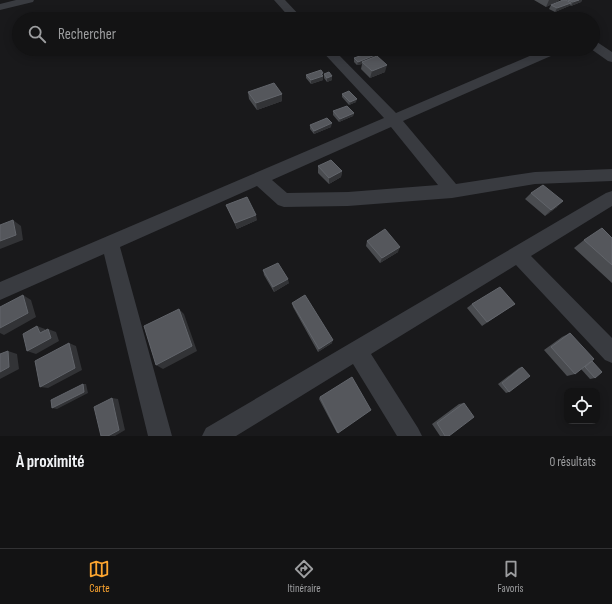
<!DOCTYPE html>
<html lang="fr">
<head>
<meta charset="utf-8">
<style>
  body { margin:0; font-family:"Sofia Sans Condensed",sans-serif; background:#202022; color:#f1f3f6 }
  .controls { position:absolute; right:12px; bottom:12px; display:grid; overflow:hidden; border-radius:8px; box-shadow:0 2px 10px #0003 }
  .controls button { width:36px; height:36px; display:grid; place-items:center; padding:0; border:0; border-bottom:1px solid #323234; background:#131314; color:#f1f3f6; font:20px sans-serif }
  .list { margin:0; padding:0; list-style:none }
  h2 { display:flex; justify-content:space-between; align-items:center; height:52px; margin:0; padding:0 16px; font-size:17px }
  h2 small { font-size:13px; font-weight:400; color:#9d9ea0 }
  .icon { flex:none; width:22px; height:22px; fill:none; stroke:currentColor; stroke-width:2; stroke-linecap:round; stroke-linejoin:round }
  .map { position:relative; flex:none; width:612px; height:436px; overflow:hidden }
  .search { position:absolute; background:#131314; box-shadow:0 2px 10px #0003; left:12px; right:12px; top:12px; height:44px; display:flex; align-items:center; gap:10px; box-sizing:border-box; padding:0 14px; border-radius:22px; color:#9d9ea0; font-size:15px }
  .sheet { height:112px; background:#131314 }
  nav { display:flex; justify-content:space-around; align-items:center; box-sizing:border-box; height:56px; border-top:1px solid #323234; background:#131314; font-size:11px; color:#9d9ea0 }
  nav a { display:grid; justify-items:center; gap:2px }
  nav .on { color:#fda52f }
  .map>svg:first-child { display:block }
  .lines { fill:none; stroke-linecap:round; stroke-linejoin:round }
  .street { fill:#393b40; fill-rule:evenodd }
  .wall { fill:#4a4c50 }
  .shaded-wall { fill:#323336 }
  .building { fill:#55575c; stroke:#62656b }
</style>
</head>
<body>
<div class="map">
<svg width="612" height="436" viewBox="0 0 612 436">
  <rect width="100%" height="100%" fill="#19191b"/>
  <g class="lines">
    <path class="street" d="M 16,0 L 34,0 L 33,2 L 0,10 L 0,4 Z
      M 274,0 L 285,0 L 303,19 L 291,19 Z
      M 593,41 L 597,42 L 612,52 L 612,62 L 608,61 L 591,49 L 593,49 Z
      M 320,49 L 333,49 L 396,113 L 546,49 L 562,49 L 560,52 L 403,121 L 456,184 L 535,172 L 612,169 L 612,181 L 535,184 L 452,198 L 348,206 L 284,207 L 278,205 L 257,186 L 120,247 L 172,436 L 148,436 L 104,254 L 0,300 L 0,282 L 384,118 ZM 391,127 L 438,185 L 348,192 L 287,193 L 272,180 Z
      M 612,191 L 612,206 L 531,256 L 612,338 L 612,363 L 605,360 L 516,265 L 371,354 L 418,428 L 422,436 L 397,436 L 353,364 L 236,436 L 202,436 L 206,428 L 606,193 Z"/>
  </g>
  <path class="wall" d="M 534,0 L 559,0 L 558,1 L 546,7 Z
    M 568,0 L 582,0 L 581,2 L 571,6 L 570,5 L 569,6 L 555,12 L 549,9 L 551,5 Z
    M 375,57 L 385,72 L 370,78 L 361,69 L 362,64 L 357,65 L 354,62 L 354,58 Z
    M 323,73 L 323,80 L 311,84 L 306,78 L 306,75 Z
    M 324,74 L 332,80 L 327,82 L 324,78 Z
    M 248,92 L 282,94 L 282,101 L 257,110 L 249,99 Z
    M 342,94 L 356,102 L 349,105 L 342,97 Z
    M 333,111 L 354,113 L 353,116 L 339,122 L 333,115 Z
    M 310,125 L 331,127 L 314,134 L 310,129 Z
    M 318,166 L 342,171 L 341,177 L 329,184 L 318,173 Z
    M 531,193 L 557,207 L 545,216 L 525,199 Z
    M 226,205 L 257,220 L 237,229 Z
    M 612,238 L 612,283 L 574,248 L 584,240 Z
    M 367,241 L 398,252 L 380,263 L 366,246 Z
    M 263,270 L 289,283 L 274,292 L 264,275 Z
    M 292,303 L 332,343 L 318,352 L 293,307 Z
    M 472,304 L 515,304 L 482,326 L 467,308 Z
    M 570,333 L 591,362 L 592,361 L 595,378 L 590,379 L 581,369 L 575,374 L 567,376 L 544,350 L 562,337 Z
    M 522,367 L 509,392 L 506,393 L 498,384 L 519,368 Z
    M 320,397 L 338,433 L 337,433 L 319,399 Z
    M 464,403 L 449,436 L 440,436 L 432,424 L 459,404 Z"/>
  <path class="shaded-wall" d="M 549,0 L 559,0 L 558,1 L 546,7 Z
    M 579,0 L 582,0 L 581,2 L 571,6 L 573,2 Z
    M 571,3 L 569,6 L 555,12 L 557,8 Z
    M 228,49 L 241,49 L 229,53 Z
    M 375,55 L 374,59 L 362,62 L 362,64 L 357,65 L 358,62 Z
    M 387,65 L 385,72 L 370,78 L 372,71 Z
    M 323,73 L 323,80 L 311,84 L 311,80 L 321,74 Z
    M 332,76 L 332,80 L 327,82 L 327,78 Z
    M 282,94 L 282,101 L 257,110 L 256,103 Z
    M 357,99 L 356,102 L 349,105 L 350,102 Z
    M 354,113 L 353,116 L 339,122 L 340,119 Z
    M 332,123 L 331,127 L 314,134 L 314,131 Z
    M 342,171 L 341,177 L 329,184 L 329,178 Z
    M 563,201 L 557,207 L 545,216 L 551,210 Z
    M 256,215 L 257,220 L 237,229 L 235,223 Z
    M 13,220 L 21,226 L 23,240 L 0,249 L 0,241 Z
    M 400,247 L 398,252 L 380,263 L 382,258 Z
    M 288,279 L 289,283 L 274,292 L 273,287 Z
    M 23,295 L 31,300 L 36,317 L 4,335 L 0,333 L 0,328 Z
    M 179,309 L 184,314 L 197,351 L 163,369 L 156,365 Z
    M 37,326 L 45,329 L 47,337 L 40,333 Z
    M 48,329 L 56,332 L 59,341 L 36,354 L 27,351 Z
    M 333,340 L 332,343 L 318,352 L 319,349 Z
    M 69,343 L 76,346 L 82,370 L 48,388 L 40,387 Z
    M 8,351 L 17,354 L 19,369 L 0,379 L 0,372 Z
    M 83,384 L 86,384 L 88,393 L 57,409 L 52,408 Z
    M 112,398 L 118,399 L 125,430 L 115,436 L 108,436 Z"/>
  <path class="building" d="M 563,0 L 566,0 L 571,3 L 557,8 L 551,5 Z
    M 568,0 L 579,0 L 573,2 Z
    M 371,52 L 375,55 L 358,62 L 354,58 Z
    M 377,56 L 387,65 L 372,71 L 362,62 Z
    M 321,70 L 323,73 L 321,74 L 323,76 L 311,80 L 306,75 Z
    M 329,72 L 332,76 L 327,78 L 324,74 Z
    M 274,83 L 282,94 L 256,103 L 248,92 Z
    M 349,91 L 357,99 L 350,102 L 342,94 Z
    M 347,106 L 354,113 L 340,119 L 333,111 Z
    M 327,118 L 332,123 L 314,131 L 310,125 Z
    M 331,160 L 342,171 L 329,178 L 318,166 Z
    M 543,185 L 563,201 L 551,210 L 531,193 Z
    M 247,197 L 256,215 L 235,223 L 226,205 Z
    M 13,220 L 16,235 L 0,241 L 0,225 Z
    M 602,228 L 612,238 L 612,265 L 584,240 Z
    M 385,229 L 400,247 L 382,258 L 367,241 Z
    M 278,263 L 288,279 L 273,287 L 263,270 Z
    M 500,287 L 515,304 L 487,322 L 472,304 Z
    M 23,295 L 28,313 L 0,328 L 0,307 Z
    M 305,295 L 333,340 L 319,349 L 292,303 Z
    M 179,309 L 192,346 L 156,365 L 144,326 Z
    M 37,326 L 40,333 L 48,329 L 51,338 L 27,351 L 23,334 Z
    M 570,333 L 594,359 L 575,374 L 551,347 Z
    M 69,343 L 75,368 L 40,387 L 35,361 Z
    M 8,351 L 9,367 L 0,372 L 0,354 Z
    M 592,361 L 602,372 L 595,378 L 585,367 Z
    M 522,367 L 530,376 L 509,392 L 502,383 Z
    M 352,377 L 371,410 L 338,433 L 320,397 Z
    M 83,384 L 84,392 L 52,408 L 51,400 Z
    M 112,398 L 119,430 L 108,436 L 101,436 L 94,407 Z
    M 464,403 L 474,417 L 449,436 L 445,436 L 437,423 Z"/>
</svg>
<div class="controls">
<button><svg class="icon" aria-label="locate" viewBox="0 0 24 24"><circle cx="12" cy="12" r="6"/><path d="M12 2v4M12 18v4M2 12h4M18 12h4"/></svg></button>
</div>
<div class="search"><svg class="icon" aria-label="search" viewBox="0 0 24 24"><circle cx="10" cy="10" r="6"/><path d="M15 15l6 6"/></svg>Rechercher</div>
</div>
<section class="sheet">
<h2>À proximité<small>0 résultats</small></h2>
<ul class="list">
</ul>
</section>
<nav>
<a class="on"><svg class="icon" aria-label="map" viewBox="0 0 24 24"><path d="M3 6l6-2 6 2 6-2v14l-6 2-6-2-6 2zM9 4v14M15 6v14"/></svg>Carte</a>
<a><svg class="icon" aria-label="directions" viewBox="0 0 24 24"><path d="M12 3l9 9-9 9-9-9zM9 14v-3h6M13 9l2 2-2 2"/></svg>Itinéraire</a>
<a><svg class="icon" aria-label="saved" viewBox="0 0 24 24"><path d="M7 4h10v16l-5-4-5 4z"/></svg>Favoris</a>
</nav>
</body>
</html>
